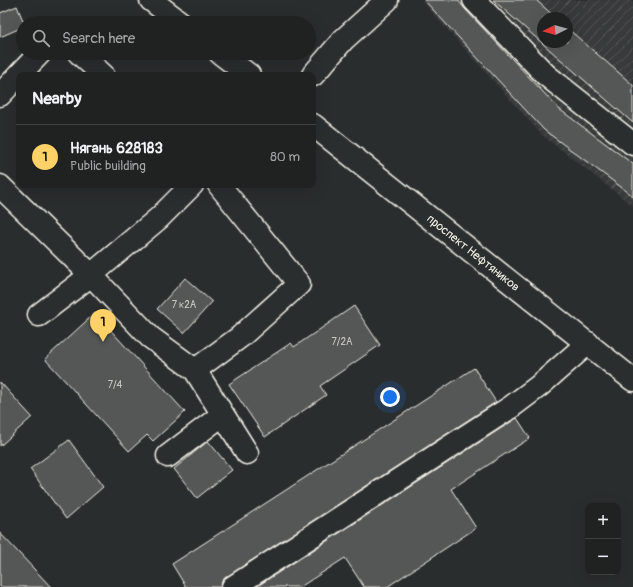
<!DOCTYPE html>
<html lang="en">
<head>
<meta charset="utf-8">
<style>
  body { margin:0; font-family:Pangolin,sans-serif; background:#282a2a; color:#f1f3f6 }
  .controls { position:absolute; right:12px; bottom:12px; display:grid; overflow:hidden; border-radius:8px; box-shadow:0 4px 16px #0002 }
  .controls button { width:36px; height:36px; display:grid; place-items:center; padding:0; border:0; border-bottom:1px solid #3d3f40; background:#202222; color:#f1f3f6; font:20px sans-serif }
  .compass { position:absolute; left:537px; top:12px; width:36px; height:36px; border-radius:50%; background:#202222; box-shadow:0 4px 16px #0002; rotate:265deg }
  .you { position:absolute; left:390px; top:397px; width:14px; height:14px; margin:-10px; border:3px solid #fff; border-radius:50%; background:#1a73e8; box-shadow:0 0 0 6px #1a73e833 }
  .badge { display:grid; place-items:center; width:26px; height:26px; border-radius:50%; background:#ffd166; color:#111; font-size:13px; font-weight:700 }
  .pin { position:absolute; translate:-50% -33px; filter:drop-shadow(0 1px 2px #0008) }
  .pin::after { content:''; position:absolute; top:21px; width:14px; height:12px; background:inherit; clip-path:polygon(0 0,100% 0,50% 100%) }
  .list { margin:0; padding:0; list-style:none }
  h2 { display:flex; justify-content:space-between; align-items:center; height:52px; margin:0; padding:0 16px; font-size:17px }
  h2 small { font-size:13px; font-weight:400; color:#a2a4a5 }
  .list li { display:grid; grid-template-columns:26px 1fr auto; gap:12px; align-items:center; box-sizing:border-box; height:64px; padding:0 16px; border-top:1px solid #3d3f40 }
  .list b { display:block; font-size:15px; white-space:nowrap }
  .list p { margin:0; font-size:13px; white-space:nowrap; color:#a2a4a5 }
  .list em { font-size:13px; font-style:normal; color:#a2a4a5 }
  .icon { flex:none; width:22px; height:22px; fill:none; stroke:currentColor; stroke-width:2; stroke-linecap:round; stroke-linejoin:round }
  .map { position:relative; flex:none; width:633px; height:587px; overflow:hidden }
  .search { position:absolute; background:#202222; box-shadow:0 4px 16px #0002; left:16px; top:16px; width:300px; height:44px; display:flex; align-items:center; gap:10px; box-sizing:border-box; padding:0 14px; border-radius:22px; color:#a2a4a5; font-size:15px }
  .panel { position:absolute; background:#202222; box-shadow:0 4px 16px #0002; left:16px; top:72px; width:300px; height:116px; border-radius:8px }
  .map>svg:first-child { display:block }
  .industrial { fill:url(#industrial-furrows); fill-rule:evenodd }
  .building { fill:#555756; stroke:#f4f1e8 }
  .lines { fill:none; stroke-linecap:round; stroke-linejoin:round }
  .minor-casing { stroke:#f4f1e8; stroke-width:25 }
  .major-casing { stroke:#f4f1e8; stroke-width:25 }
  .minor { stroke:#2a2d2e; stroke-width:22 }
  .major { stroke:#2a2d2e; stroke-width:22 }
  .labels { text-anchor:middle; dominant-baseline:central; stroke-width:3; stroke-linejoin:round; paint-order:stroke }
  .number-label { font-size:10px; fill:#cccac4 }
  .street-label { font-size:12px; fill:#f4f1e8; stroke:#2a2d2e }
</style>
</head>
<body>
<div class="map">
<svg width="633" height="587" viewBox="0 0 633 587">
  <defs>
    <pattern id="industrial-furrows" width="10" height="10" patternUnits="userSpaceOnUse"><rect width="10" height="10" fill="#373a3a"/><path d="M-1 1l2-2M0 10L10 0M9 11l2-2" fill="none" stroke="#555756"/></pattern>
  </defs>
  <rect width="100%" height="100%" fill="#2a2d2e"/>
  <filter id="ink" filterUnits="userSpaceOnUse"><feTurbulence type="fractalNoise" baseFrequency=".025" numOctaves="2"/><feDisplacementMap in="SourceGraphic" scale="8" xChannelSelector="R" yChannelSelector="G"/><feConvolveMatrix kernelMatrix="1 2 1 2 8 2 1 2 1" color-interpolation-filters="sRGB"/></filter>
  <g filter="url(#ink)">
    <path class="industrial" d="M 421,0 L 633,0 L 633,206 L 541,134 ZM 543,18 L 567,18 L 567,42 L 543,42 Z"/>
    <path class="building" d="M 424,0 L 458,0 L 465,9 L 559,109 L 633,164 L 633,196 L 544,130 Z
      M 493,0 L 536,0 L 556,18 L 543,18 L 543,42 L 567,42 L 567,28 L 633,85 L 633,123 Z
      M 17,6 L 24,23 L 23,23 L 23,27 L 0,37 L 0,13 Z
      M 185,278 L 212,302 L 184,333 L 157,309 Z
      M 354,306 L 380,345 L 320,386 L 326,395 L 265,437 L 229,384 L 291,343 L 294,347 Z
      M 95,313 L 185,412 L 153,441 L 147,435 L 129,451 L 45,359 Z
      M 474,368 L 496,402 L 226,577 L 222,581 L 221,587 L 186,587 L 172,564 Z
      M 0,382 L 32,417 L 0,446 Z
      M 517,418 L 530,438 L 451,489 L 476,528 L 387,587 L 364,587 L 345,558 L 300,587 L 256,587 Z
      M 69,440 L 103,487 L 66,519 L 30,469 Z
      M 208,441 L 232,470 L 197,498 L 174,469 Z
      M 0,533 L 51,587 L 0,587 Z"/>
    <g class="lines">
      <defs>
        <path id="minor" d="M 474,0 L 546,75 L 633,144
          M 79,53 L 103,75
          M 19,75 L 40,53
          M 313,75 L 343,40 L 387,0
          M 0,95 L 19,75
          M 0,186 L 91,275 L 150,337 L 195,370 L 247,453
          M 39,315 L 91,275 L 159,218 L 192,185
          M 195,370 L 240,337 L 299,284 L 219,185
          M 168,456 L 222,415
          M 233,587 L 511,407 L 539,386 L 588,343"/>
        <g id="major">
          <path d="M 151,0 L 181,23"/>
          <path d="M 220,53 L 249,75"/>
          <path id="s1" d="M 313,125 L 633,380"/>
        </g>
      </defs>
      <use href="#minor" class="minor-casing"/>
      <use href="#major" class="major-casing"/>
      <use href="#minor" class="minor"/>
      <use href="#major" class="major"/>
    </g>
  </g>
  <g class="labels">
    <g class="number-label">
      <text x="184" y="305">7 к2А</text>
      <text x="342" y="342">7/2А</text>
      <text x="115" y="385">7/4</text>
    </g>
    <g class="street-label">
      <text stroke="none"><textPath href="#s1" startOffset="205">проспект Нефтяников</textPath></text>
    </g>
  </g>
</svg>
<div class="controls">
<button>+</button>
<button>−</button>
</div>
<svg class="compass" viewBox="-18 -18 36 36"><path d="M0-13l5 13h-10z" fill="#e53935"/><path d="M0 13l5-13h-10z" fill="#a2a4a5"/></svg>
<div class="you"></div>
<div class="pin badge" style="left:103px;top:342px">1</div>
<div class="search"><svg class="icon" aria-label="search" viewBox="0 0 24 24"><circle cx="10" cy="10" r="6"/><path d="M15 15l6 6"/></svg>Search here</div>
<section class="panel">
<h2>Nearby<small></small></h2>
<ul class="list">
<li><span class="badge">1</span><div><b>Нягань 628183</b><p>Public building</p></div><em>80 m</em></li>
</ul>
</section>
</div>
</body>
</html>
